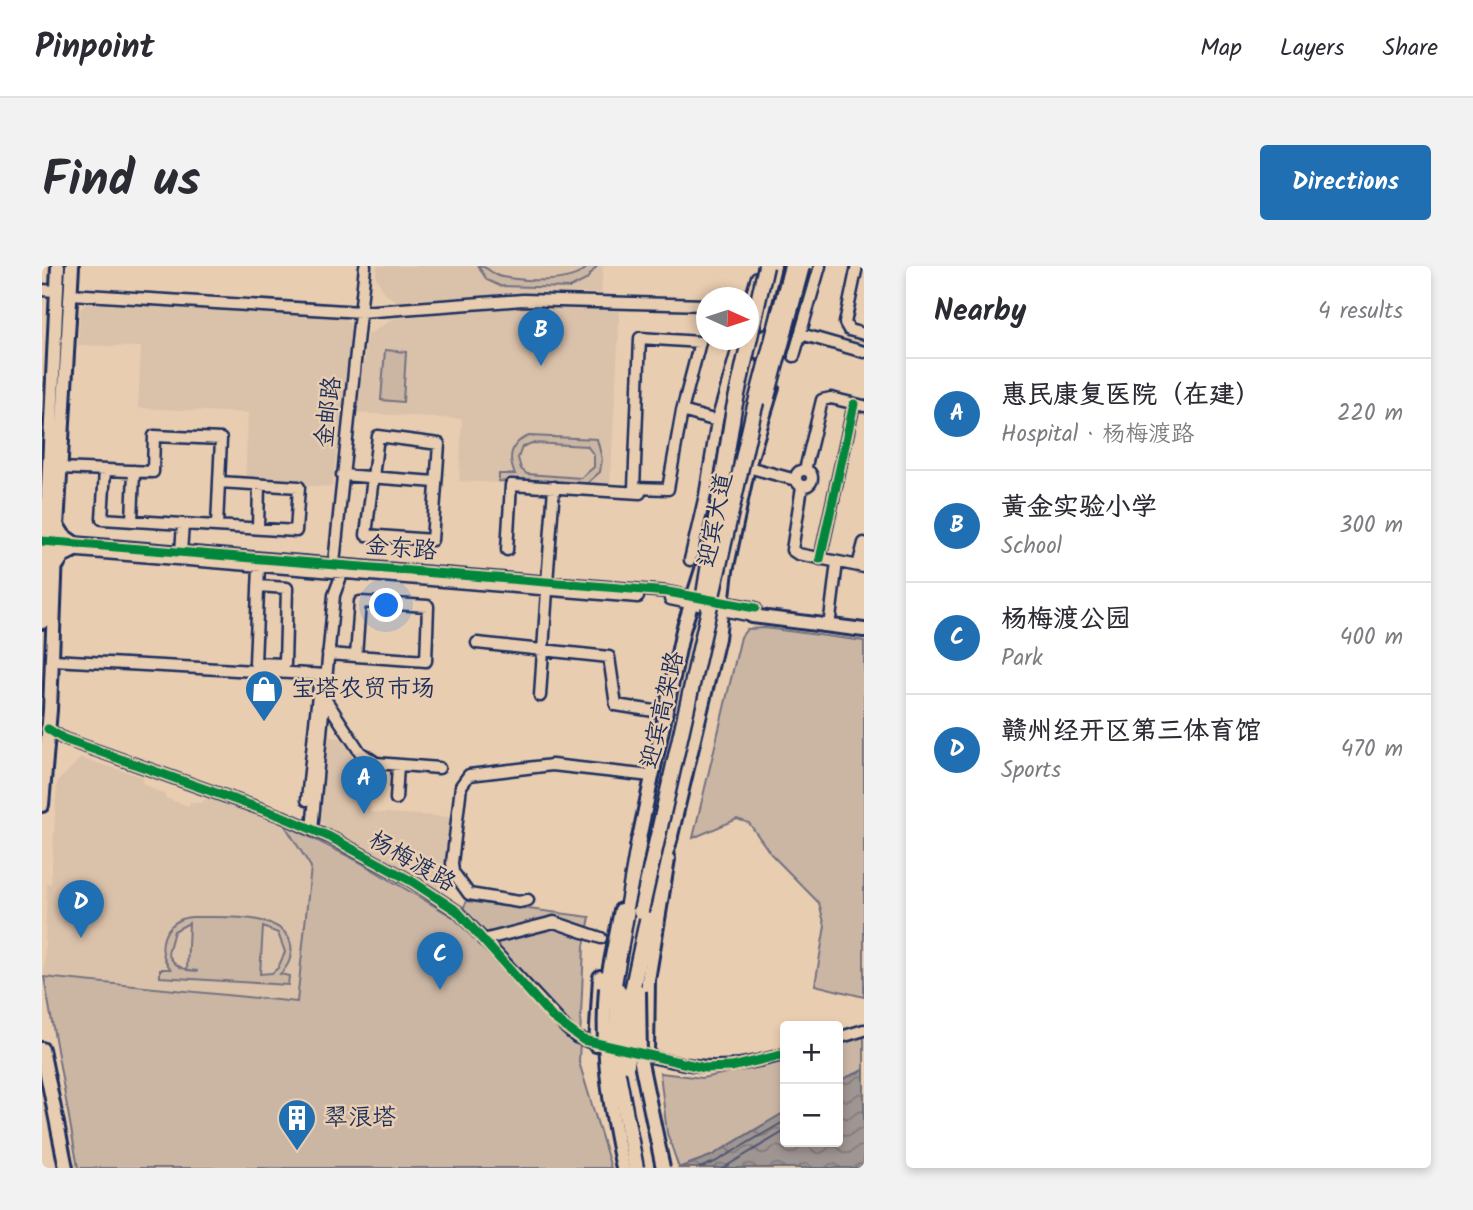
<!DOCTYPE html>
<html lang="en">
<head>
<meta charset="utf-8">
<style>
  body { margin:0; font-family:Kalam,"LXGW WenKai TC",sans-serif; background:#f2f2f3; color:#2b2b33 }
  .controls { position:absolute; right:21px; bottom:21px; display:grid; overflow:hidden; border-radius:7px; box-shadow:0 4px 10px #0003 }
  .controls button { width:63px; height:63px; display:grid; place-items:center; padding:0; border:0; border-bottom:2px solid #e1e1e2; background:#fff; color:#2b2b33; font:35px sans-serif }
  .compass { position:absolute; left:654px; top:21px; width:63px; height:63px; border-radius:50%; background:#fff; box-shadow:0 4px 10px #0003; rotate:93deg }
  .you { position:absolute; left:345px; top:340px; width:24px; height:24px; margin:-18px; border:5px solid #fff; border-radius:50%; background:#1a73e8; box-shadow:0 0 0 10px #1a73e833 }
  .badge { display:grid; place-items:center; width:46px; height:46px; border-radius:50%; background:#1f6fb2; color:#fff; font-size:23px; font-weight:700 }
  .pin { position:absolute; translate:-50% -58px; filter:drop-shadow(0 2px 4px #0008) }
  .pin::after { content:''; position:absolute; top:37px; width:24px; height:21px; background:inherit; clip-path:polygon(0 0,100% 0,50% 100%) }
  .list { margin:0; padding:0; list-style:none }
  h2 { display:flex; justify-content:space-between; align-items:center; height:91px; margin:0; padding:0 28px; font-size:30px }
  h2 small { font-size:23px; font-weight:400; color:#7c7c81 }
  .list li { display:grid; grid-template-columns:46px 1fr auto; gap:21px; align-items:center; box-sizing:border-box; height:112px; padding:0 28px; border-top:2px solid #e1e1e2 }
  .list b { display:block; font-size:26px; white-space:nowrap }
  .list p { margin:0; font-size:23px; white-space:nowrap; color:#7c7c81 }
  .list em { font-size:23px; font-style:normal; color:#7c7c81 }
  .map { position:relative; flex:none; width:822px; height:902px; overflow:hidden; border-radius:7px }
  header { display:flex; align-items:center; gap:42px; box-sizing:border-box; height:98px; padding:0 35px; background:#fff; border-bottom:2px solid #e1e1e2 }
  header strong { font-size:33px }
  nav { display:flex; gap:38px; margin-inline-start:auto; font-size:24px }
  .intro { display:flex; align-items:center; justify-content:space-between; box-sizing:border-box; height:168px; padding:0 42px }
  h1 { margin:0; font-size:49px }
  .button { padding:18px 32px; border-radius:7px; background:#1f6fb2; color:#fff; font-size:24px; font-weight:700 }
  main { display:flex; gap:42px; padding:0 42px }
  aside { flex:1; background:#fff; border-radius:7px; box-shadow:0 4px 10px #0003 }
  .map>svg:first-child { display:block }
  .built { fill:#dac1aa }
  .green { fill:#cbb6a4; stroke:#737281; stroke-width:2; fill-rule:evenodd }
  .water { fill:url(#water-waves); stroke:#6a6c7d; stroke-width:2 }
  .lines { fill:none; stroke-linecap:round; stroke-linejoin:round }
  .shore { stroke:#505873; stroke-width:2 }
  .minor-casing { stroke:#1b2f5e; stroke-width:15 }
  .major-casing { stroke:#1b2f5e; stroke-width:18 }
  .highway-casing { stroke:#1b2f5e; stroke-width:19 }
  .minor { stroke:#e9cdb0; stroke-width:10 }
  .major { stroke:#e9cdb0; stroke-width:12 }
  .highway { stroke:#e9cdb0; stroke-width:14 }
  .major-bridge-casing { stroke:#1b2f5e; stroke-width:18; stroke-linecap:butt }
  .highway-bridge-casing { stroke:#1b2f5e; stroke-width:19; stroke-linecap:butt }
  .major-bridge { stroke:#e9cdb0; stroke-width:12 }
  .highway-bridge { stroke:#e9cdb0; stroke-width:14 }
  .cycleway-casing { stroke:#e9cdb0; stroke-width:13 }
  .cycleway { stroke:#00873e; stroke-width:9 }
  .labels { text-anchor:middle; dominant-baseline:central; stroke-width:5; stroke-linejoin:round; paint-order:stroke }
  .street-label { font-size:24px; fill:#1b2f5e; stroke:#e9cdb0 }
  .poi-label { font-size:24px; fill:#1b2f5e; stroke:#e9cdb0; text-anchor:start }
</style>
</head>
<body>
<header>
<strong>Pinpoint</strong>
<nav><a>Map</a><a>Layers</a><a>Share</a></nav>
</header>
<div class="intro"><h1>Find us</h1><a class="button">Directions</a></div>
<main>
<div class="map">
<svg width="822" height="902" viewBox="0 0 822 902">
  <defs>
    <pattern id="water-waves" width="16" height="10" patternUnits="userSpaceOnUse" patternTransform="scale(1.75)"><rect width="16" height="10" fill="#9f9592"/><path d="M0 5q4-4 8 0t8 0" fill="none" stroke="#817a7a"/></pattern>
  </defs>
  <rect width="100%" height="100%" fill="#e9cdb0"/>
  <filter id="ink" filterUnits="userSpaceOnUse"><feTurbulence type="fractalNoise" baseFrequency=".0143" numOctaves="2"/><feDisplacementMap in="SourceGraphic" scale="14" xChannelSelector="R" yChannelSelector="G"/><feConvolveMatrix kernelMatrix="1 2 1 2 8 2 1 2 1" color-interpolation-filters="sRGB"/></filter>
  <g filter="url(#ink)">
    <path class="built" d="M 335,0 L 561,0 L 559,27 L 485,27 L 354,35 L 342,27 L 334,11 Z
      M 45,37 L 300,49 L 310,61 L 290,221 L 203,217 L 206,147 L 96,142 L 99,81 L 36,79 L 38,43 Z
      M 488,40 L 578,42 L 568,222 L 417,215 L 420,153 L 315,147 L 325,69 L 353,52 Z
      M 287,471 L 299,472 L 316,495 L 329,501 L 328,546 L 408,551 L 399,627 L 282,560 L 274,544 L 283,476 Z
      M 39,492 L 101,511 L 100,517 L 123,529 L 123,532 L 147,540 L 148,536 L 158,537 L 168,531 L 242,558 L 269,600 L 255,736 L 2,711 L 5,617 L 9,617 L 15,516 Z"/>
    <path class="green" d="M 436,0 C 447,0 449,9 460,11 C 483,15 532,19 546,0 L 555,0 L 544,14 L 528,22 L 458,20 L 445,14 Z
      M 343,84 L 364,86 L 361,136 L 339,134 Z
      M 487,170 L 555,173 L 560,193 L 558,206 L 542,220 L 457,215 L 457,208 L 473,208 C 465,191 469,176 487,170 ZM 490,177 L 545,180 L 552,189 L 552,201 L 539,212 L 485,208 L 479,203 L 476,192 L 480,181 Z
      M 723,362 L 822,375 L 822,731 L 773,719 L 783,660 L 777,637 L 729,588 L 707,557 L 695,553 L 651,572 L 699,371 L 705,363 Z
      M 242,558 L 314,594 L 415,653 L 425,635 L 548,651 L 542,680 L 537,796 L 569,902 L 36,902 L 2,711 L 255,736 L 269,601 Z
      M 150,651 C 177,652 243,645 249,679 C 251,690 246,701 238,708 L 247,710 L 246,719 L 118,711 L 118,703 L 129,703 C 111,683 123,652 150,651 ZM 147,657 L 145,704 L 156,705 C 142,704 132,701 126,687 L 132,665 ZM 221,661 L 236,667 L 243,686 L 236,702 L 230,707 L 218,708 Z
      M 822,770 L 822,804 L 796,815 L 796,778 Z
      M 743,795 L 743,846 L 669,890 L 637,902 L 625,867 L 618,807 L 660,812 Z"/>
    <path class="water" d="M 822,804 L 822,902 L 636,902 L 669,890 L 743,846 L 743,876 L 796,876 L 796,815 Z"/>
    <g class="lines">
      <path class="shore" d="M 657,902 L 673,896 L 743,855
        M 681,902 L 743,865"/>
      <defs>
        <path id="minor" d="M 815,0 L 803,57 L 807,64 L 822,68
          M 0,24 L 14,25
          M 28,28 L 319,46 L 481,34 L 664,39
          M 706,42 L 715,11
          M 759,68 L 822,86
          M 598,72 L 658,76 L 640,145 L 626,223 L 592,222 Z
          M 752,90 L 778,0
          M 640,145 L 675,155
          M 336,170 L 397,178 L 390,274 L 324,269 Z
          M 706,201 L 754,214
          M 18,202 L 111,206 L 112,170 L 179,173 L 177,216 L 257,221 L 254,265 L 60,253 L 63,204
          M754 212a8 8 0 1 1 16 0a8 8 0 1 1-16 0Z
          M 763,204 L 780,134 L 789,132 L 822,140
          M 300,209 L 394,216
          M 760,221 L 750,284 L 756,288 L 822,301
          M 90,255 L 92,205
          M 175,260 L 177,216
          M 216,262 L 217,219
          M 27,276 L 626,326 L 657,332
          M 25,284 L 596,331
          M 465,284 L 469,219 L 598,227
          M 139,286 L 141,258
          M 778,293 L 812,138
          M 648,294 L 663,229 L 675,155 L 698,74
          M 292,297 L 323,0
          M 816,300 L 822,277
          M 505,317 L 512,221
          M 216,320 L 245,322 L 243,398 L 213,397 L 217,300
          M 628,333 L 710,350
          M 675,335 L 713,342
          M 788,353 L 795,296
          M 435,377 L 567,391 L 574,439 L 612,445
          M 286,388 L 384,395 L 386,340 L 318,336 L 314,390
          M 11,394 L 284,409
          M 498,430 L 505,324
          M 282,431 L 318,486 L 334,497 L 397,502
          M 6,463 L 22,473 L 239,550 L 288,571 L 371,616 L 415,645 L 524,762 L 534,771 L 558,780
          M 354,533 L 356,499
          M 265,534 L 278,409
          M 270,564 L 292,329 L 301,305
          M 486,634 L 477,636 L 427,628 L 411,606 L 410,597 L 419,520 L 427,509 L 510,499 L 609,510
          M 441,674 L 512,656 L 559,672
          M 796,772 L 822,764
          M 600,789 C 663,803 680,806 743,788"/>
        <path id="major" d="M 718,57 L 732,0
          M 695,163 L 709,99
          M 15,259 L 22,270 L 32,277
          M 13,302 L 21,290 L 31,285
          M 710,350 L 822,364
          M 0,356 L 16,0
          M 0,539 L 8,444 L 15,261 L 30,0
          M 595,582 L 641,364 L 662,297
          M 626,582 L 676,372 L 684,305 L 706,201 L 730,122
          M 564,722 L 579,644
          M 554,779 L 558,711
          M 0,783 L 24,902
          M 605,790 L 606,714 L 626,593"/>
        <path id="highway" d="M 571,724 L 597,574
          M 590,725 L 613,617 L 628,572
          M 585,798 L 606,902"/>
      </defs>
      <use href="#minor" class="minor-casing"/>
      <use href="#major" class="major-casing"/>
      <use href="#highway" class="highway-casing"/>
      <use href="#minor" class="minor"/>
      <use href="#major" class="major"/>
      <use href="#highway" class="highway"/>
      <defs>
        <path id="major-bridge" d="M 564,722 C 559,783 568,842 581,902
          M 597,725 L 598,792 L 621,902"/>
        <path id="highway-bridge" d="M 725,131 L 760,0
          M 661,335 L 692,142 L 724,0
          M 599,645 L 712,144 L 750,0
          M 576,724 L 574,797 L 594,902
          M 585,798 L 590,725"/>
      </defs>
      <use href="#major-bridge" class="major-bridge-casing"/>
      <use href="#highway-bridge" class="highway-bridge-casing"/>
      <use href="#major-bridge" class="major-bridge"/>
      <use href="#highway-bridge" class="highway-bridge"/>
      <defs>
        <path id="cycleway" d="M 0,275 L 626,326 L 713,342
          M 778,293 L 812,138
          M 6,463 L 22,473 L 239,550 L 288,571 L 371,616 L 415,645 L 510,751 L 541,774 L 663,802 L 690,801 L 743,788"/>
      </defs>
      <use href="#cycleway" class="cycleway-casing"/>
      <use href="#cycleway" class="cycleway"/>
    </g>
  </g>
  <defs>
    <symbol id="shop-pin" viewBox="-11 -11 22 30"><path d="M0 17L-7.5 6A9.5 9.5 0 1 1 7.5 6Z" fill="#1f6fb2" stroke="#e9cdb0"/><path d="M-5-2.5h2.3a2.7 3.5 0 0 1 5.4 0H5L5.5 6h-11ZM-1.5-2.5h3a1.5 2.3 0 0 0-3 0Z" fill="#fff"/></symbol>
    <symbol id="building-pin" viewBox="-11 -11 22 30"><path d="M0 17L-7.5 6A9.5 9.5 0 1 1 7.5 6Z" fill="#1f6fb2" stroke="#e9cdb0"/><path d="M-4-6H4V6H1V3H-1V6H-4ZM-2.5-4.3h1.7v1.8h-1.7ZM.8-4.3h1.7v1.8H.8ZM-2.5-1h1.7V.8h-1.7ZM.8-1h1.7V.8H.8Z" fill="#fff"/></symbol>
  </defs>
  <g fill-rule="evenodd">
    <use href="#shop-pin" x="200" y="401" width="44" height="60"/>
    <use href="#building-pin" x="233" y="830" width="44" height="60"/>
  </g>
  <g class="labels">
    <g class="street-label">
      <text transform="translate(287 146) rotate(-83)">金邮路</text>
      <text transform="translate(674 254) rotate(-79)">迎宾大道</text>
      <text transform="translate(359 283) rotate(5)">金东路</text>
      <text transform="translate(621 444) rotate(-77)">迎宾高架路</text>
      <text transform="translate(370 596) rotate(30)">杨梅渡路</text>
    </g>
    <g class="poi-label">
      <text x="249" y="423">宝塔农贸市场</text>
      <text x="282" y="852">翠浪塔</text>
    </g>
  </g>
</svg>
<div class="controls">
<button>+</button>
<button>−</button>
</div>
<svg class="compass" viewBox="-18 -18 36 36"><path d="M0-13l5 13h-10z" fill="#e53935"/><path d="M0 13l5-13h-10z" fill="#7c7c81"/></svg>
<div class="you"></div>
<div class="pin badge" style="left:322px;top:548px">A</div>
<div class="pin badge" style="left:499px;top:100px">B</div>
<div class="pin badge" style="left:398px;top:724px">C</div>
<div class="pin badge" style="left:39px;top:672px">D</div>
</div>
<aside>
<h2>Nearby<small>4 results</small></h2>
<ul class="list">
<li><span class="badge">A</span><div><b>惠民康复医院（在建）</b><p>Hospital · 杨梅渡路</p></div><em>220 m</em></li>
<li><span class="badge">B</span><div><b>黄金实验小学</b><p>School</p></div><em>300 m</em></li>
<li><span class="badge">C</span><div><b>杨梅渡公园</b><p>Park</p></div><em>400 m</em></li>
<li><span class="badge">D</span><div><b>赣州经开区第三体育馆</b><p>Sports</p></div><em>470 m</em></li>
</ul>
</aside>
</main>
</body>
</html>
